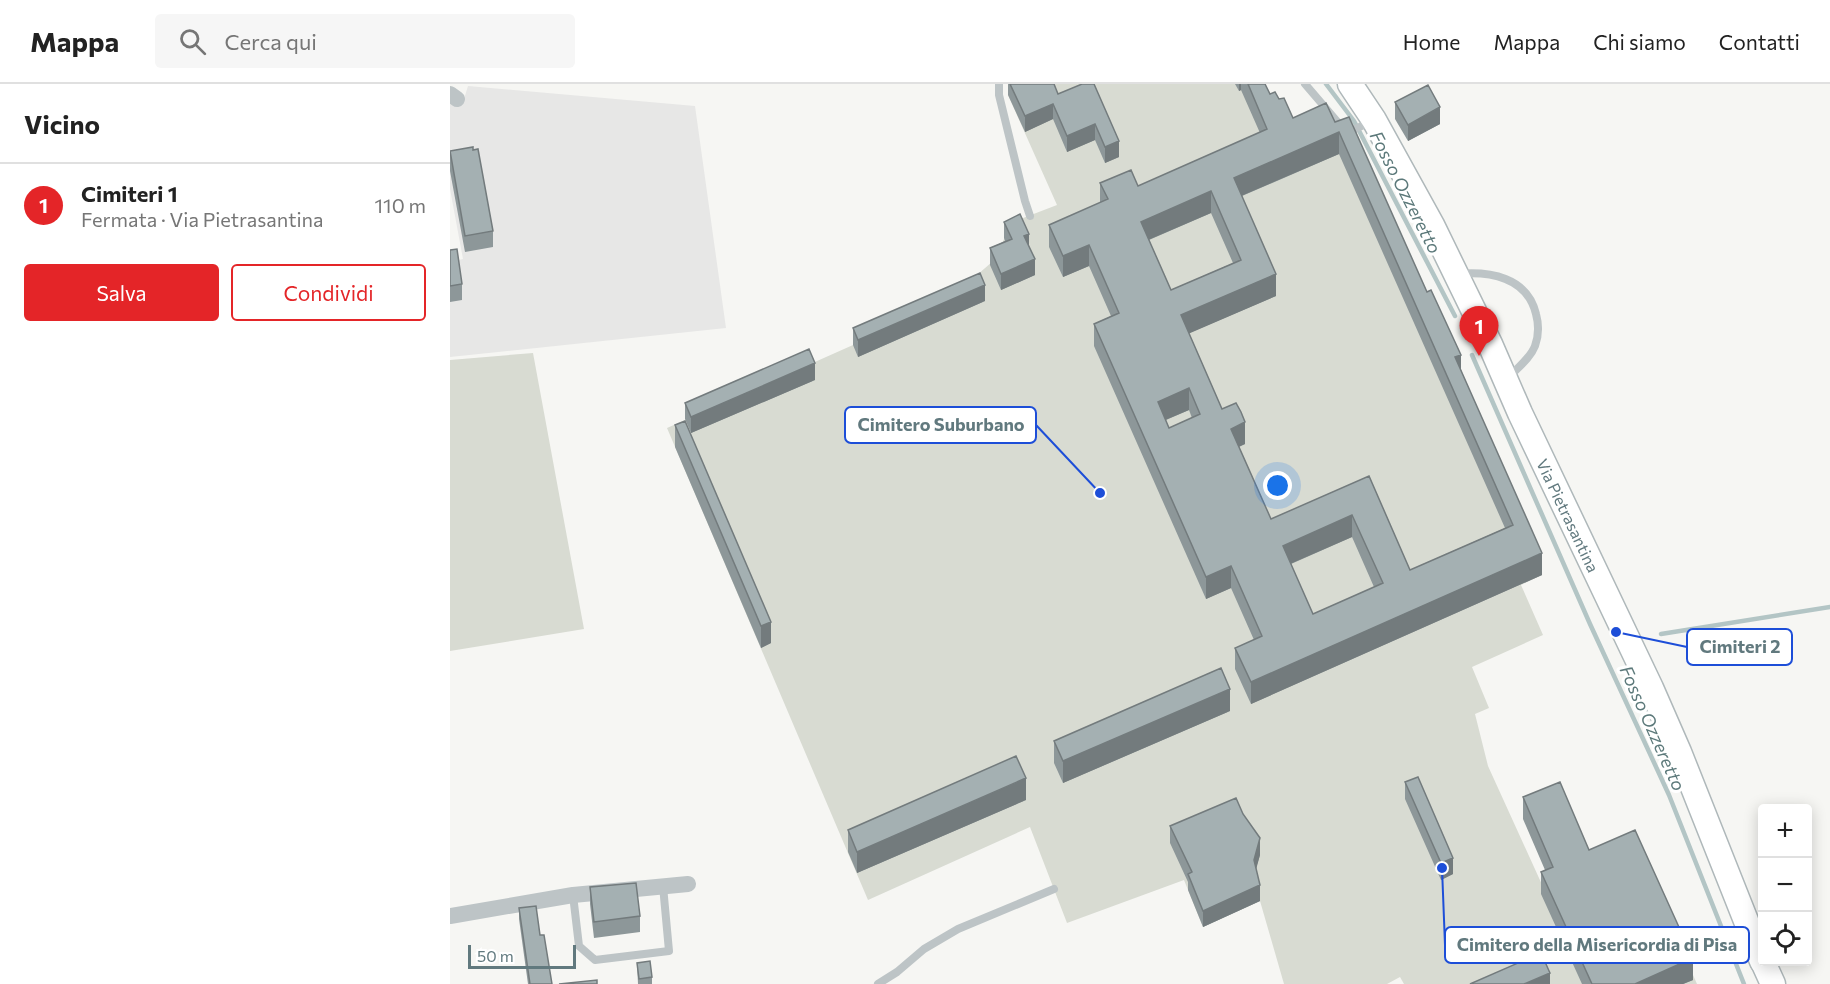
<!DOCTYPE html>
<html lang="it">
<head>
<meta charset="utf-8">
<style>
  body { margin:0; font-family:Commissioner,sans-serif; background:#f6f6f6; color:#222 }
  .controls { position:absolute; right:18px; bottom:18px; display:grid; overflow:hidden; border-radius:6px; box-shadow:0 3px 15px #0003 }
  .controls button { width:54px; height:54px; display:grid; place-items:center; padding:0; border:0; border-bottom:2px solid #e0e0e0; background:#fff; color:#222; font:30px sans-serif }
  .scale { position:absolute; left:18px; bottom:15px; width:108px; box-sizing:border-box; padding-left:6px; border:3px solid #61797e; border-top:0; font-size:16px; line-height:21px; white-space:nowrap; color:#61797e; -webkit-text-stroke:4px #fff; paint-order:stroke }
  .you { position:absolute; left:828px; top:402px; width:21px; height:21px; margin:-15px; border:4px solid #fff; border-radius:50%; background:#1a73e8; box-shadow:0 0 0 9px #1a73e833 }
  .badge { display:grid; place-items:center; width:39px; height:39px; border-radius:50%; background:#e42528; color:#fff; font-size:20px; font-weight:700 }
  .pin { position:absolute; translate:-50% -50px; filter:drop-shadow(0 2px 3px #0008) }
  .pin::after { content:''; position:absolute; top:32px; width:21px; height:18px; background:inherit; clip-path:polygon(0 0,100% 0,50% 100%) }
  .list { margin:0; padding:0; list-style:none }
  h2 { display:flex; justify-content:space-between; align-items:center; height:78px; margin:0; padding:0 24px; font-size:26px }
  h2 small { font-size:20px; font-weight:400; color:#767676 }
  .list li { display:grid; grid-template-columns:39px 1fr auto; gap:18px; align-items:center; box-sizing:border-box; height:84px; padding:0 24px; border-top:2px solid #e0e0e0 }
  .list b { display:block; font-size:22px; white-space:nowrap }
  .list p { margin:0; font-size:20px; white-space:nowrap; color:#767676 }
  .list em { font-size:20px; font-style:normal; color:#767676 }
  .actions { display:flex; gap:12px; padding:18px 24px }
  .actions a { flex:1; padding:14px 0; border:2px solid #e42528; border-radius:6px; text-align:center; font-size:21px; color:#e42528 }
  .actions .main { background:#e42528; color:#fff }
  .icon { flex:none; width:33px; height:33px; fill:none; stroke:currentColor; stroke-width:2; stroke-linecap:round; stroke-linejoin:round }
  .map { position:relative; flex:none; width:1380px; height:900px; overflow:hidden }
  header { display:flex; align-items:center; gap:36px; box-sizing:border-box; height:84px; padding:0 30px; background:#fff; border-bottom:2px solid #e0e0e0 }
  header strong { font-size:28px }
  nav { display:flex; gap:33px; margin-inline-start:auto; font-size:21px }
  .search { width:420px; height:54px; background:#f6f6f6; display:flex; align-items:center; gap:15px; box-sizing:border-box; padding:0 21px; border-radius:6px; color:#767676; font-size:22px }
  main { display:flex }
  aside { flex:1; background:#fff }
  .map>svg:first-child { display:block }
  .built { fill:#e7e7e6 }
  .green { fill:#d8dbd2 }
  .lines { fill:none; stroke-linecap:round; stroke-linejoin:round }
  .stream { stroke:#b3c5c5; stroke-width:4.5 }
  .secondary-casing { stroke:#afb8ba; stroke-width:27 }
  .lane { stroke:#bdc4c6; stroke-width:8 }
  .street { stroke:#bdc4c6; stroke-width:16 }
  .secondary { stroke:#fff; stroke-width:24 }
  .wall { fill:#8d9799; fill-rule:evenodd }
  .shaded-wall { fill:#737b7d }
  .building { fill:#a4b0b2; stroke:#737b7d; stroke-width:1.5; fill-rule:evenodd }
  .labels { text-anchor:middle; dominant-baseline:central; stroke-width:6; stroke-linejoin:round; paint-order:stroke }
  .street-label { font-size:16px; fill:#61797e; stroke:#fff }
  .water-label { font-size:18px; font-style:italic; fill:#5c797a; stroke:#fff }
  .leader { fill:none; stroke:#1d4ed8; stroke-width:2 }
  .callout-dot { fill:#1d4ed8; stroke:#fff; stroke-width:2 }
  .callout { fill:#fff; stroke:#1d4ed8; stroke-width:2 }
  .callout-label { font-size:18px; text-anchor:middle; font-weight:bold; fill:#61797e }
</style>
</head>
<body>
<header>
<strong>Mappa</strong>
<div class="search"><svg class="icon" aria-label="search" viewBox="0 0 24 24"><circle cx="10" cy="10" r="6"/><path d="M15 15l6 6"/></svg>Cerca qui</div>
<nav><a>Home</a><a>Mappa</a><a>Chi siamo</a><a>Contatti</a></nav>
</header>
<main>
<aside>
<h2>Vicino<small></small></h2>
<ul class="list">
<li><span class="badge">1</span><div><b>Cimiteri 1</b><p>Fermata · Via Pietrasantina</p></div><em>110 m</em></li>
</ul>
<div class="actions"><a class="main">Salva</a><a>Condividi</a></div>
</aside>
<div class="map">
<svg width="1380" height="900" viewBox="0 0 1380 900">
  <rect width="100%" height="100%" fill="#f6f6f3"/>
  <path class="built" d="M 18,2 L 245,22 L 276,244 L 0,273 L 0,178 L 13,175 L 0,105 L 0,17 L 14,15 Z"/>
  <path class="green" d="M 561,0 L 806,0 L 819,31 L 876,41 L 1092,491 L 1071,501 L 1093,551 L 1022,583 L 1039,624 L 1025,630 L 1038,682 L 1094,805 L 1186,762 L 1247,900 L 954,900 L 950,893 L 937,900 L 834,900 L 810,817 L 753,843 L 734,796 L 617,839 L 580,743 L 418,816 L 217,344 L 403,261 L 527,191 L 542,178 L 563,138 L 607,121 L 558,11 Z
    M 83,269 L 134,545 L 0,567 L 0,276 Z"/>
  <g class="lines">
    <path class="stream" d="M 876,0 L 904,37 L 1005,232
      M 1022,271 L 1140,540 L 1219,711 L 1294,900
      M 1211,550 L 1380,523"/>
    <defs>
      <g id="secondary">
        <path id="s1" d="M 900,0 L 924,36 L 982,141 L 1040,260 L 1070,329 L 1201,604 L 1229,668 L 1312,877"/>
        <path d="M 1313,878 L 1323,900"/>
      </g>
    </defs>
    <use href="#secondary" class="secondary-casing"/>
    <path class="lane" d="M 549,0 L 549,11 L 575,117 L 580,132
      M 855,0 L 897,49 L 922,37
      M 1007,190 C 1040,187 1077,193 1086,230 C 1089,241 1089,251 1085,262 C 1080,275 1067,284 1058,294
      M 123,811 L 129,862 L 145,876 L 219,867 L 213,802
      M 428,900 L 447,888 L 474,865 L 508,845 L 604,805"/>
    <path class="street" d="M 0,10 L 7,15
      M 0,832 L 123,811 L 238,800"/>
    <use href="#secondary" class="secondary"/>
  </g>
  <path class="wall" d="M 558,0 L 604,0 L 608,10 L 632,0 L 669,73 L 655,79 L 645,56 L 617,68 L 603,35 L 575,48 L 558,11 Z
    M 785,0 L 815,0 L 820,10 L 829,15 L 843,34 L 885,38 L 1011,286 L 1092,491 L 801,620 L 785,585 L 785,564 L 804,556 L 781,504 L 756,515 L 644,262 L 644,240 L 661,232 L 639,182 L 613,193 L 599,163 L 599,141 L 650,119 L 650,99 L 688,102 L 810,49 L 791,6 L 789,7 ZM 889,70 L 1055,444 L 960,486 L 919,392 L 821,435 L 789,363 L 795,360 L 772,325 L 739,249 L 826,212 L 792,112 ZM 761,129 L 783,179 L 721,206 L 699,156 ZM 739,326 L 742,334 L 719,344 L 716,336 ZM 902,453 L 924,503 L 863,530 L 841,480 Z
    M 945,18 L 990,40 L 958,57 L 945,35 Z
    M 0,67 L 43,147 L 43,163 L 15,168 L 0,87 Z
    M 554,138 L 579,163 L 585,191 L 551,206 L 540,181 L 540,164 L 555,157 L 554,154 Z
    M 0,166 L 12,200 L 12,216 L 0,218 Z
    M 535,217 L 408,273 L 403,261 L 403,244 Z
    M 365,296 L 241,349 L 235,335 L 235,319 Z
    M 225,341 L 321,559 L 311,564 L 225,363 Z
    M 780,627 L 613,699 L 604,679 L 604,657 Z
    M 955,698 L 1003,790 L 991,796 L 955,715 Z
    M 1073,713 L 1139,766 L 1243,896 L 1233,900 L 1132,900 L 1091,810 L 1091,788 L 1095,786 L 1073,735 Z
    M 576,716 L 407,789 L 398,768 L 398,746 Z
    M 720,742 L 810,771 L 806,784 L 810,817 L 753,843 L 738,806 L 738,798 L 720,759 Z
    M 140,803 L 190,832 L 190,848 L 144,854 L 140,820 Z
    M 69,824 L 90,851 L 102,900 L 78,900 L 69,835 Z
    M 187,879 L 202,893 L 202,900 L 188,900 Z"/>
  <path class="shaded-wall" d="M 789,0 L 791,0 L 791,6 L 789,7 Z
    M 603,20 L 603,35 L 575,48 L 575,32 Z
    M 990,23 L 990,40 L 958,57 L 958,41 Z
    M 645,40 L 645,56 L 617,68 L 617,52 Z
    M 889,48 L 889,70 L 784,115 L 784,94 Z
    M 669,57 L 669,73 L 655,79 L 655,63 Z
    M 761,107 L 761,129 L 691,159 L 691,138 Z
    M 579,150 L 579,166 L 574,152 Z
    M 639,161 L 639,182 L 613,193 L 613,172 Z
    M 585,175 L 585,191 L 551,206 L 551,190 Z
    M 826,190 L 826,212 L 731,253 L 731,231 Z
    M 535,201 L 535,217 L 408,273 L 408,256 Z
    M 1011,271 L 1011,292 L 1005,273 Z
    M 365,279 L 365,296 L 241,349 L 241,333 Z
    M 739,304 L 739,326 L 708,339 L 708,318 Z
    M 795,338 L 795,360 L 781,366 L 781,345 Z
    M 902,431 L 902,453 L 833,483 L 833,462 Z
    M 1092,469 L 1092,491 L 801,620 L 801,598 Z
    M 781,482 L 781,504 L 756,515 L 756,493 Z
    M 321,538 L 321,559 L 311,564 L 311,542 Z
    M 780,605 L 780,627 L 613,699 L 613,677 Z
    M 576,694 L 576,716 L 407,789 L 407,768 Z
    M 810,754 L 810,771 L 804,793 L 804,776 Z
    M 1003,774 L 1003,790 L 991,796 L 991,779 Z
    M 810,801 L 810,817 L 753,843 L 753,827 Z
    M 1243,874 L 1243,896 L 1233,900 L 1185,900 Z
    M 1100,889 L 1100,900 L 1074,900 Z"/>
  <path class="building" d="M 560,0 L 604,0 L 608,10 L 632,0 L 644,0 L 669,57 L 655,63 L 645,40 L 617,52 L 603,20 L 575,32 Z
    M 798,0 L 815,0 L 820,10 L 825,8 L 829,15 L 834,14 L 843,34 L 876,19 L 885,38 L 899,33 L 977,208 L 981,206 L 1011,271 L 1005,273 L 1092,469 L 801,598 L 785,564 L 812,552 L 781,482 L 756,493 L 644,240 L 669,229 L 639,161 L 613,172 L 599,141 L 658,115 L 650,99 L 681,86 L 688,102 L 817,45 ZM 889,48 L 1063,441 L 960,486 L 919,392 L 821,435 L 781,345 L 795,338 L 791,328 L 786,319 L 772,325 L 731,231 L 826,190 L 784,94 ZM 761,107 L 791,176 L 721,206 L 691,138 ZM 739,304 L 750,330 L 719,344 L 708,318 ZM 902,431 L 933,499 L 863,530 L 833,462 Z
    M 978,1 L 990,23 L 958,41 L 945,18 Z
    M 23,63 L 23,66 L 28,65 L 43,147 L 15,152 L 0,67 Z
    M 570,130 L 579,150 L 574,152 L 585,175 L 551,190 L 540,164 L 562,155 L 554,138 Z
    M 7,165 L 12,200 L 0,202 L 0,166 Z
    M 530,189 L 535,201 L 408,256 L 403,244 Z
    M 359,265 L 365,279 L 241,333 L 235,319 Z
    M 235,337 L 321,538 L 311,542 L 225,341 Z
    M 771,584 L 780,605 L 613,677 L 604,657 Z
    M 566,672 L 576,694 L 407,768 L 398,746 Z
    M 968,693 L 1003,774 L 991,779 L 955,698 Z
    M 1110,698 L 1139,766 L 1185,746 L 1243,874 L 1185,900 L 1142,900 L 1091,788 L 1103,783 L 1073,713 Z
    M 786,714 L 793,730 L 810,754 L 804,776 L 810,801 L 753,827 L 738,790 L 742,788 L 720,742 Z
    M 186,799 L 190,832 L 144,838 L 140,803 Z
    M 86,822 L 90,851 L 94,851 L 102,900 L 80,900 L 69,824 Z
    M 1091,869 L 1100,889 L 1074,900 L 1020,900 Z
    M 200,877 L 202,893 L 189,895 L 187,879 Z
    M 147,896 L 147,900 L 109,900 Z"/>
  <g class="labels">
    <g class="street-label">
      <text stroke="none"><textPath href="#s1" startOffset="484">Via Pietrasantina</textPath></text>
    </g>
    <g class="water-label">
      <text transform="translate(956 108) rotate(63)">Fosso Ozzeretto</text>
      <text transform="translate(1203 644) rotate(66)">Fosso Ozzeretto</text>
    </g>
  </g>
  <path class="leader" d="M650 409L586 341M1166 548L1237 563M992 784L995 861"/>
  <g class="callout-dot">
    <circle cx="650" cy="409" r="6"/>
    <circle cx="1166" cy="548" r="6"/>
    <circle cx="992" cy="784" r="6"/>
  </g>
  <g class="callout">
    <rect x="395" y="323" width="191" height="36" rx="6"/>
    <rect x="1237" y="545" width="105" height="36" rx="6"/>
    <rect x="995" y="843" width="304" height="36" rx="6"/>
  </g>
  <g class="callout-label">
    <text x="491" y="347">Cimitero Suburbano</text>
    <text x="1290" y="569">Cimiteri 2</text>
    <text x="1147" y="867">Cimitero della Misericordia di Pisa</text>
  </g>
</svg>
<div class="controls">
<button>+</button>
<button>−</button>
<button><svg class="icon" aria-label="locate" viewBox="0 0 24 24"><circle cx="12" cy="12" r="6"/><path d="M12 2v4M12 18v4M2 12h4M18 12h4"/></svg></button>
</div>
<div class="scale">50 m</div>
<div class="you"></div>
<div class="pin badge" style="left:1029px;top:272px">1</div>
</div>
</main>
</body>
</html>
